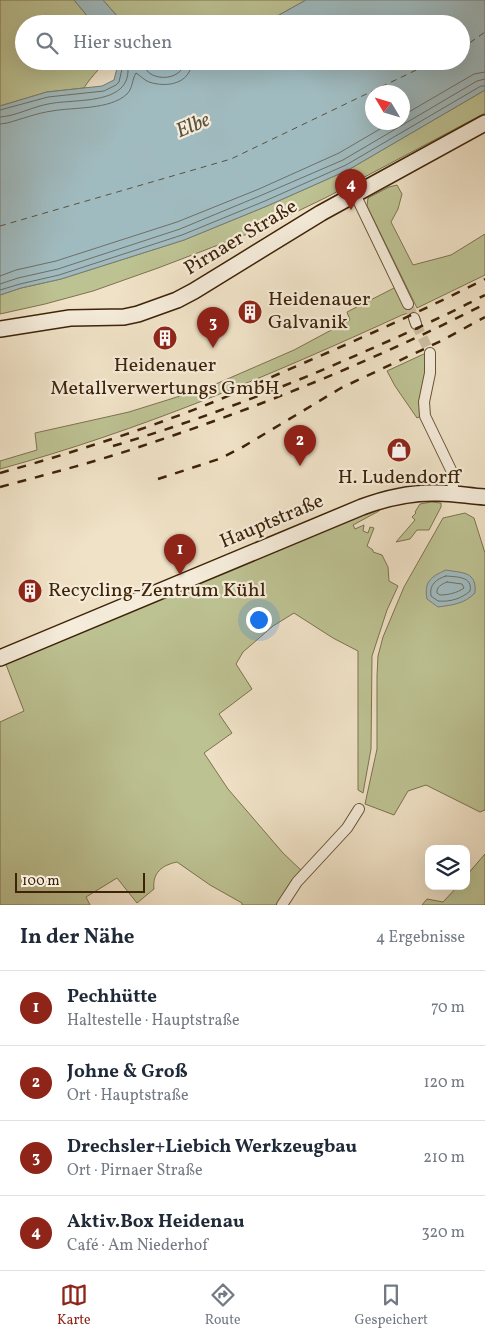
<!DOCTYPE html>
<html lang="de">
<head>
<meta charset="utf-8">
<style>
  body { margin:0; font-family:Vollkorn,serif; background:#f6f6f7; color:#1f2937 }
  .controls { position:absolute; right:15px; bottom:15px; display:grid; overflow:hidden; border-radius:10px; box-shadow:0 5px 20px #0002 }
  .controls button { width:45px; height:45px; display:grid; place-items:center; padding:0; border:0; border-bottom:1px solid #e0e1e3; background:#fff; color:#1f2937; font:25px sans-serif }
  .compass { position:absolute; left:365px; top:85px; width:45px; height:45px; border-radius:50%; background:#fff; box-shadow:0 5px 20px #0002; rotate:308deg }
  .scale { position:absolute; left:15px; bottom:12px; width:130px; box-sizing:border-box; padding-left:5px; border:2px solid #3e2307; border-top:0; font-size:14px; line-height:18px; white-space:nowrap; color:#3e2307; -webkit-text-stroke:4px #f5ecdb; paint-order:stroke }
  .you { position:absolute; left:258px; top:619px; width:18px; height:18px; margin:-12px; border:4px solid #fff; border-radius:50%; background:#1a73e8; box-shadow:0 0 0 8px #1a73e833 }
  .badge { display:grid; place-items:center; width:32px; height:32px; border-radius:50%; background:#8f2418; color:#fff; font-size:16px; font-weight:700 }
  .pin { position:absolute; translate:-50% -41px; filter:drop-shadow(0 1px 2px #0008) }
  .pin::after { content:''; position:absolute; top:26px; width:18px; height:15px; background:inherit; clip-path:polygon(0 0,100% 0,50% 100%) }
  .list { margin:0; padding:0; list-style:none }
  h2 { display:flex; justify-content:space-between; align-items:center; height:65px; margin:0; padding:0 20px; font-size:21px }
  h2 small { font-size:16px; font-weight:400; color:#747a83 }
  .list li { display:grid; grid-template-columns:32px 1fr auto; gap:15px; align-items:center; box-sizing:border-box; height:75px; padding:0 20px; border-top:1px solid #e0e1e3 }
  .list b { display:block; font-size:19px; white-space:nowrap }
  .list p { margin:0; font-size:16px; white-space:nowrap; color:#747a83 }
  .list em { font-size:16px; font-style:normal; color:#747a83 }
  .icon { flex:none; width:28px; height:28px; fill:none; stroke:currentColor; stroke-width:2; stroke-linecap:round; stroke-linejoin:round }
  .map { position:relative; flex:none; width:485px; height:905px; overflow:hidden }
  .search { position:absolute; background:#fff; box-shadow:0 5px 20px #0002; left:15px; right:15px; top:15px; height:55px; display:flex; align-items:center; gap:12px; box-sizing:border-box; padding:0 18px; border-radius:28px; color:#747a83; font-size:19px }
  .sheet { height:365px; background:#fff }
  nav { display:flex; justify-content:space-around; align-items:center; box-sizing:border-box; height:70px; border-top:1px solid #e0e1e3; background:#fff; font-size:14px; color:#747a83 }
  nav a { display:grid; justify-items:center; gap:2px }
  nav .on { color:#8f2418 }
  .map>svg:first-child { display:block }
  .green { fill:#bdc293; stroke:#7e724d }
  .water { fill:#a0bbc0; stroke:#797e76; fill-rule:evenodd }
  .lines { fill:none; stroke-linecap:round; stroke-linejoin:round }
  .shore { stroke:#6f6f64; stroke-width:1 }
  .ferry { stroke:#5b513e; stroke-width:1; stroke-dasharray:6 5; stroke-linecap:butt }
  .street-tunnel { stroke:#ccbca1; stroke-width:10; stroke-dasharray:10 5; stroke-linecap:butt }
  .street-casing { stroke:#6a5337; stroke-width:12 }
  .secondary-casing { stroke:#3e2307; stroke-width:18 }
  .street { stroke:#f5ecdb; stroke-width:10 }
  .secondary { stroke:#f5ecdb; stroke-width:15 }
  .rail { stroke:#3e2307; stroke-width:2.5; stroke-dasharray:9 9; stroke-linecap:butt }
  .labels { text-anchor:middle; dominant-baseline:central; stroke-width:4.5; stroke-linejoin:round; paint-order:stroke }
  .street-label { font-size:20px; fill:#3e2307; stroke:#f5ecdb }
  .poi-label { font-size:20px; fill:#3e2307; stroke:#f5ecdb; text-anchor:start }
  .water-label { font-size:21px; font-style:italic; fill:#5b513e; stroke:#f5ecdb }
</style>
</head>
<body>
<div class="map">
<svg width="485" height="905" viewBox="0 0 485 905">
  <rect width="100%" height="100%" fill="#f0e2c7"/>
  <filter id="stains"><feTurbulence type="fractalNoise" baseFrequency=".004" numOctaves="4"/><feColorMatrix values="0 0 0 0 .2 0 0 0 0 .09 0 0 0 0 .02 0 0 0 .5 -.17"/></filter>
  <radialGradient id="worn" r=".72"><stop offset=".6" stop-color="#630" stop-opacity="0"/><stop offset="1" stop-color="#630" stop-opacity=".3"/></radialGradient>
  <path class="green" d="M 0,0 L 74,0 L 94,24 L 24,24 L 24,61 L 97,61 L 98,70 C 93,76 88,81 84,88 L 47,92 L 0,106 Z
    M 103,0 L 306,0 L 263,24 L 124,24 Z
    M 485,90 L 485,113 L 327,197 L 263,228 L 158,268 L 93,291 L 45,304 L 0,314 L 0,295 L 21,288 L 61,279 L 184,240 L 267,206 L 348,170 Z
    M 397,185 L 402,194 L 398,209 L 391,222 L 413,265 L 451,255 L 485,234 L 485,275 L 417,308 L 367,206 L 368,198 L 389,187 Z
    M 396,287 L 408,313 L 402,315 C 271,375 139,431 0,469 L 0,461 L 37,450 L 35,433 L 129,412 L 209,387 L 294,350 L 350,320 L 347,312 Z
    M 426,353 L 427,358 L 421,416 L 417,418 L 395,386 L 387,371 Z
    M 431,502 L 441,503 L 441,507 L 429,530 L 417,530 L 410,539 L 396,542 L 415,520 L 412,517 L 416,513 L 415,512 L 420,504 Z
    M 380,509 L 379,511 L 353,525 L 355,529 L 364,525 L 363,531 L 368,533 L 370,527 L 374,528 L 367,546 L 373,550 L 373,552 L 382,555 L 388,567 L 389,581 L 398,586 L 387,610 L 372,656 L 371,749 L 363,793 L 358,790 L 358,651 L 333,638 L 294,613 L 273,626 L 243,652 L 236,664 L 252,689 L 219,714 L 232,733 L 204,753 L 228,789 L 283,853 L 302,871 L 279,905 L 242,905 L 242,903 L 210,885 L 177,862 C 162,865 152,873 154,889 L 137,903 L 117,878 L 86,897 L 90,905 L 0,905 L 0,722 L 24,711 L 5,662 L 350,517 Z
    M 465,513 L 474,518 L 485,553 L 485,810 L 480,812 L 426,785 L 408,791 L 394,815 L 365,804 L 377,749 L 377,676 L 378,656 L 383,637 L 404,587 L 443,518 Z
    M 485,854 L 485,905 L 422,905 L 427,899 L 443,902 L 458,886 L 466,886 L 466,876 Z"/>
  <path class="water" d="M 74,0 L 103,0 L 124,24 L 94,24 Z
    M 306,0 L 485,0 L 485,90 L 348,170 L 267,206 L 184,240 L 61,279 L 21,288 L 0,295 L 0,106 L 47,92 L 102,86 L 114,80 L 117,68 L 115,61 L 149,61 L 165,67 L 179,61 L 461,61 L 461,24 L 263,24 ZM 372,92 L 402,92 L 402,122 L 372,122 Z
    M 446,570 C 462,573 477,571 475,593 C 464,604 452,605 438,607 L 427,599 C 424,582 430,577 446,570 Z"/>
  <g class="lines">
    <path class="shore" d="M 143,61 C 144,83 183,83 185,61
      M 0,110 L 48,97 L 104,91 L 116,85 L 119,82 L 122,69 L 120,61
      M 402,116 L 474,74 L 485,72
      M 0,117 C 16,116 32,107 48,104 C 76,98 137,107 127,61
      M 0,124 L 7,123 C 22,119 37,113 52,111 C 74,107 110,110 127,94 C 133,88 132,79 136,73 C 141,76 144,80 149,82 C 167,88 191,84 192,61
      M 0,276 L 16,270 L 56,261 L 177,222 L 259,189 L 339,153 L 392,122
      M 0,284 L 18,278 L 58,269 L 180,229 L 262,195 L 343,160 L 477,81 L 485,79
      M 0,290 L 20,284 L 59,275 L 182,235 L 265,201 L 346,165 L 481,86 L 485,86
      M 446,576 C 456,577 473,576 470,591 C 461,599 450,602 438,601 L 431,596 C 429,585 436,579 446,576 Z
      M 447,582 L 462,584 L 464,588 C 457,593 448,595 440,595 L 437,593 C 436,587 442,584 447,582 Z"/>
    <path class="ferry" d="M 461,49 L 485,32
      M 0,226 L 231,159 L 435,61"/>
    <path class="street-tunnel" d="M 408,304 L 414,318
      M 416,324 L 430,353"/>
    <defs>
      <path id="street" d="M 355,194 L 408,304
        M 414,318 L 416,324
        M 430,353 L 430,373 L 424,402 L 425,416 L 453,474 L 453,486 L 451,494
        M 282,905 L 297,882 L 347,828 L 359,809"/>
      <path id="secondary" d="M 0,329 L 70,318 L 124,317 L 138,314 L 177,300 L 194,291 L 321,213 L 485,123
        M 0,658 L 362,507 C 386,498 412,492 438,493 C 454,493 469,496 485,497"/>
    </defs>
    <use href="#street" class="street-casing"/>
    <use href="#secondary" class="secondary-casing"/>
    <use href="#street" class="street"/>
    <use href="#secondary" class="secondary"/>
    <path class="rail" d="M 113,446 C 181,426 247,401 313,374 C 371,349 429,324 485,295
      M 0,473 C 61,456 121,437 180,415 C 221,400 260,382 299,365 C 362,338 424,310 485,279
      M 158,479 L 219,459 L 241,448 L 341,388 L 441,341 L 485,317
      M 0,487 C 48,474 95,462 142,446 C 260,407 375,360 485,304"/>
  </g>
  <defs>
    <symbol id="building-disc" viewBox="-11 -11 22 22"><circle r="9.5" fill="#8f2418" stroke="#f5ecdb"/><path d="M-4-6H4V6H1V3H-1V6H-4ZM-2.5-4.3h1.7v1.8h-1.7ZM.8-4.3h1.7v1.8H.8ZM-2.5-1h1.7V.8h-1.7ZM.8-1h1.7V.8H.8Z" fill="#fff"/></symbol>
    <symbol id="shop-disc" viewBox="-11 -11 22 22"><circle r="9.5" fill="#8f2418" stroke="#f5ecdb"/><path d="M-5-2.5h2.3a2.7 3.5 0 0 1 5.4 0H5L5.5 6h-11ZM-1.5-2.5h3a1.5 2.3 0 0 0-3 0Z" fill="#fff"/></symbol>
  </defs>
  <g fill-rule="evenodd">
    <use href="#building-disc" x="236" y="298" width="28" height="28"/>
    <use href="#building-disc" x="151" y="324" width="28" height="28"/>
    <use href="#shop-disc" x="385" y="436" width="28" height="28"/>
    <use href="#building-disc" x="16" y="577" width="28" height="28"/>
  </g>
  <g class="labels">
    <g class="street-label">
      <text transform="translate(241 238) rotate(-31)">Pirnaer Straße</text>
      <text transform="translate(272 522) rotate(-23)">Hauptstraße</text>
    </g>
    <g class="poi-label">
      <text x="268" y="300">Heidenauer<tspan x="268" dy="23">Galvanik</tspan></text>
      <text x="165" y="366" text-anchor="middle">Heidenauer<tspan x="165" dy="23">Metallverwertungs GmbH</tspan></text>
      <text x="399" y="478" text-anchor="middle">H. Ludendorff</text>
      <text x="48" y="591">Recycling-Zentrum Kühl</text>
    </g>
    <g class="water-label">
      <text transform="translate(193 126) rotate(-23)">Elbe</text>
    </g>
  </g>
  <rect width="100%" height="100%" filter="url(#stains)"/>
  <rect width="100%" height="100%" fill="url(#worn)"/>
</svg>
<div class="controls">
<button><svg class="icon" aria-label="layers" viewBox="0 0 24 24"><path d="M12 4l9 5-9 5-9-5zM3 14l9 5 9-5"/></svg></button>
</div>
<svg class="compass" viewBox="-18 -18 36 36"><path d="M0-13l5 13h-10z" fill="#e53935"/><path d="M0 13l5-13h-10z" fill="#747a83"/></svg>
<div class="scale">100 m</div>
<div class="you"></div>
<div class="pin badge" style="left:180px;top:575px">1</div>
<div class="pin badge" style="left:300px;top:466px">2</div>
<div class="pin badge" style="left:213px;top:348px">3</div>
<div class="pin badge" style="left:351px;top:210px">4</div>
<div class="search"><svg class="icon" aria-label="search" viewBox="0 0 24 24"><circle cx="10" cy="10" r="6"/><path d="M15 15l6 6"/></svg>Hier suchen</div>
</div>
<section class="sheet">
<h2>In der Nähe<small>4 Ergebnisse</small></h2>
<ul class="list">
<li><span class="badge">1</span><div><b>Pechhütte</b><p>Haltestelle · Hauptstraße</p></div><em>70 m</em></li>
<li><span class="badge">2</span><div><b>Johne &amp; Groß</b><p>Ort · Hauptstraße</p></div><em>120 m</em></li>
<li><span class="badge">3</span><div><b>Drechsler+Liebich Werkzeugbau</b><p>Ort · Pirnaer Straße</p></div><em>210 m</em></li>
<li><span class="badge">4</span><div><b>Aktiv.Box Heidenau</b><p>Café · Am Niederhof</p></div><em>320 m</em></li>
</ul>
</section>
<nav>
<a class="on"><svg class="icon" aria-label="map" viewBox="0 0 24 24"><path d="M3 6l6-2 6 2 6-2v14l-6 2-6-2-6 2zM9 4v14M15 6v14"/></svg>Karte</a>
<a><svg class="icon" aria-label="directions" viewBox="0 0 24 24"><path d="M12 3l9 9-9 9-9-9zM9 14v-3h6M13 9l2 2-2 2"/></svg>Route</a>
<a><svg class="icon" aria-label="saved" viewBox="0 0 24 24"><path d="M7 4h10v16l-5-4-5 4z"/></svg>Gespeichert</a>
</nav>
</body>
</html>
